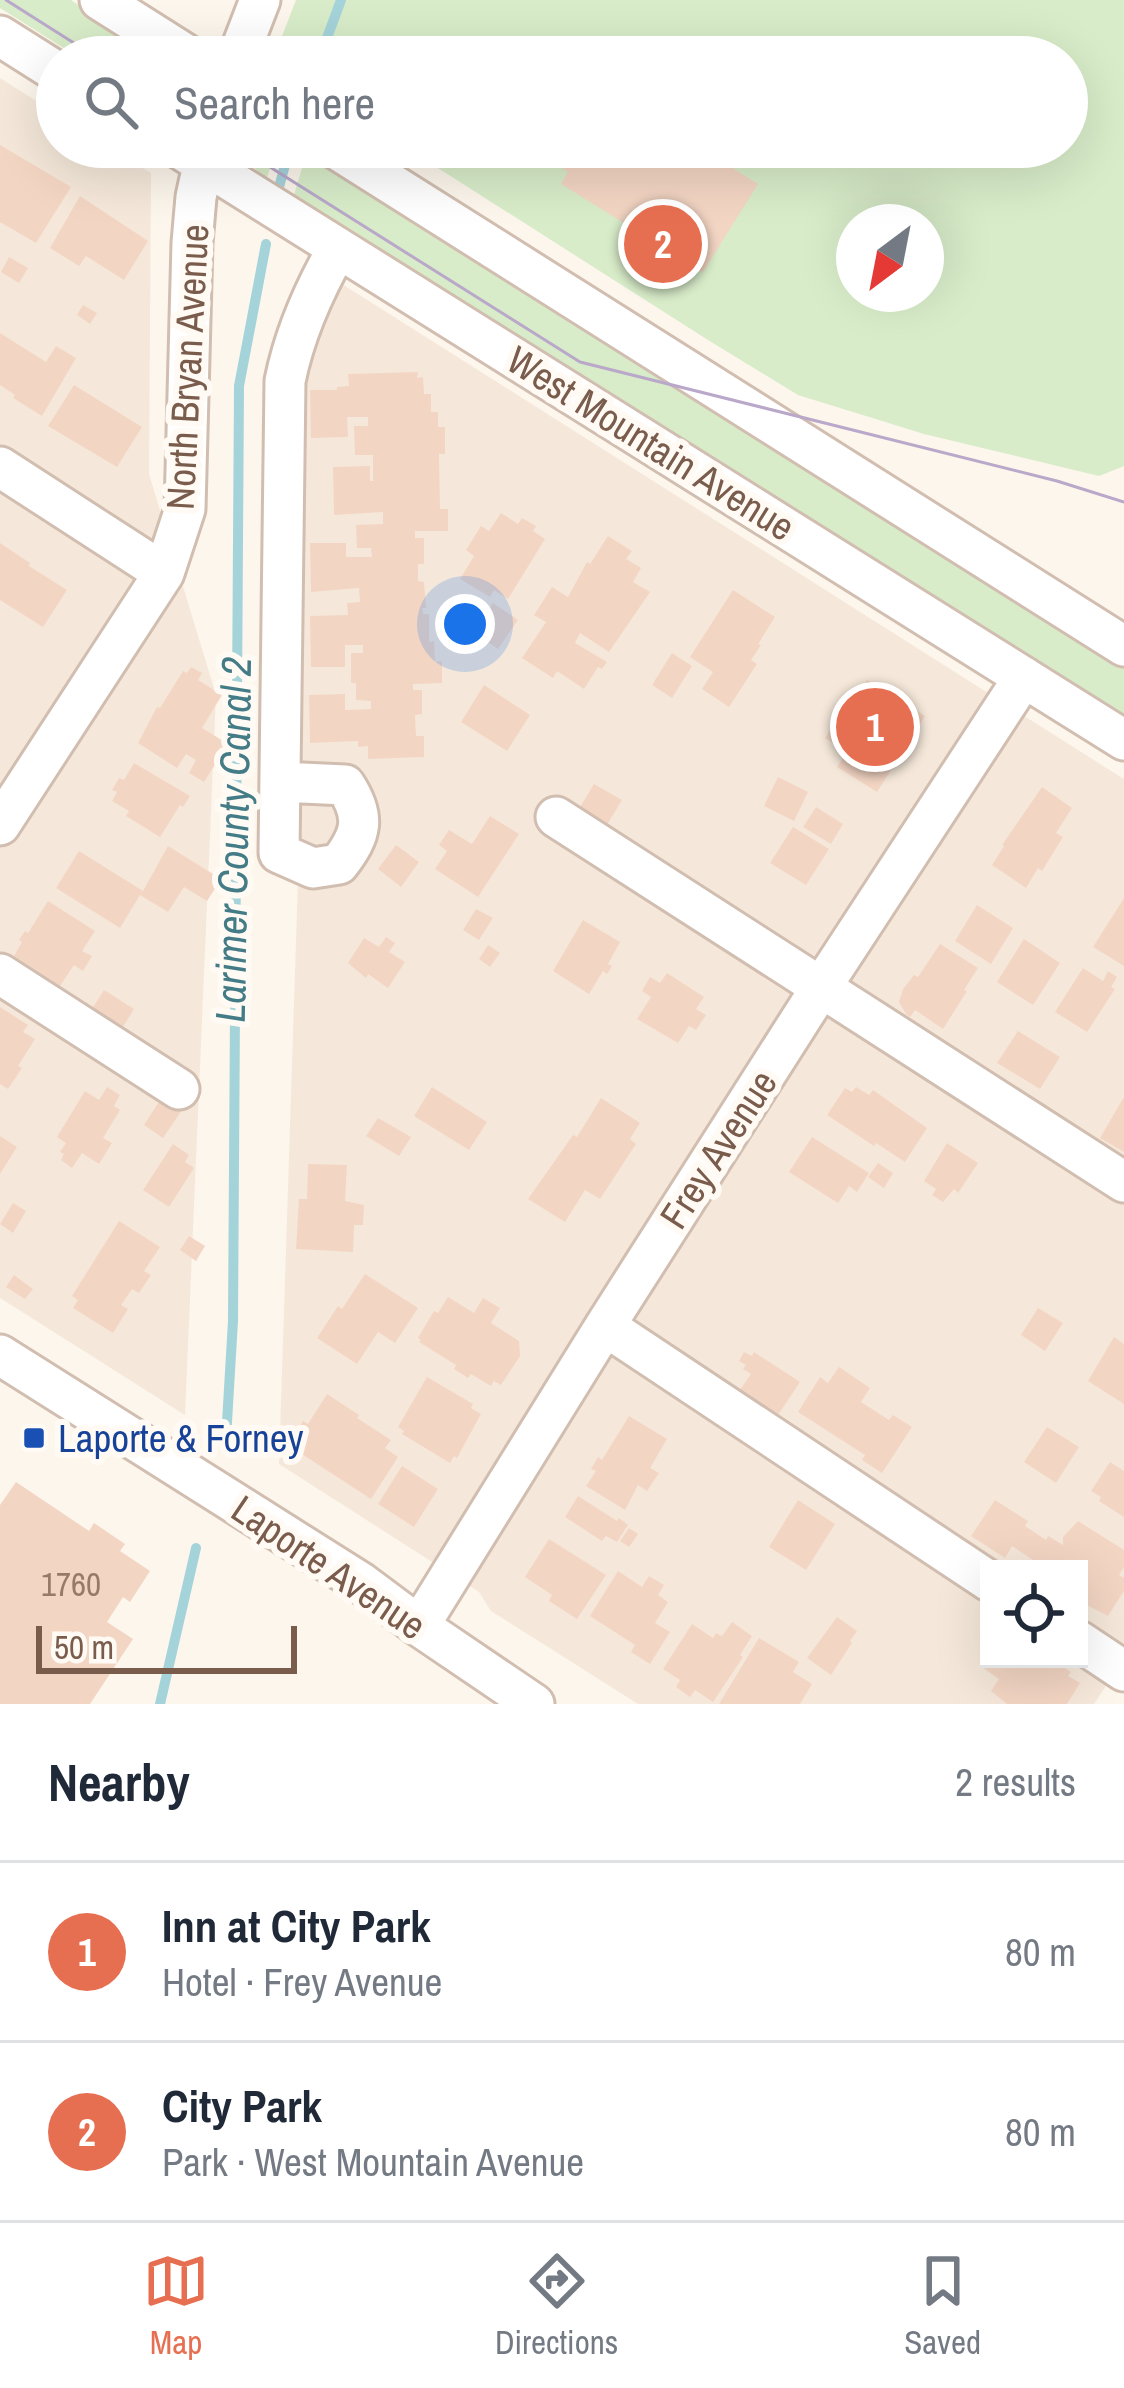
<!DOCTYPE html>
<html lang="en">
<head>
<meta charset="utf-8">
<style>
  body { margin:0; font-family:"Archivo Narrow",sans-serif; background:#f2f2f3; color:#1f2937 }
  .controls { position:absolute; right:36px; bottom:36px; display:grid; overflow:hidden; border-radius:0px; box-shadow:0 12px 48px #0002 }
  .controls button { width:108px; height:108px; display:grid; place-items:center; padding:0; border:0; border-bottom:3px solid #e0e1e3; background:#fff; color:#1f2937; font:60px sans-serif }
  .compass { position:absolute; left:836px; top:204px; width:108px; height:108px; border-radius:50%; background:#fff; box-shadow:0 12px 48px #0002; rotate:212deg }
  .scale { position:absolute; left:36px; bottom:30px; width:261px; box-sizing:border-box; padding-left:12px; border:6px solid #7a5c4d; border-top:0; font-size:33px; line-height:42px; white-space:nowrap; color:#7a5c4d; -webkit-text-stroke:9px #fffaf3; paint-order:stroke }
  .you { position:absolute; left:465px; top:624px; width:42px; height:42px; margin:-30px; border:9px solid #fff; border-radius:50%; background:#1a73e8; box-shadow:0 0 0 18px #1a73e833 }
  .badge { display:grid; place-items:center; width:78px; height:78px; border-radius:50%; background:#e76f51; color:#fff; font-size:39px; font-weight:700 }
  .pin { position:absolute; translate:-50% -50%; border:6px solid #fff; box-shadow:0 3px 12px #0006 }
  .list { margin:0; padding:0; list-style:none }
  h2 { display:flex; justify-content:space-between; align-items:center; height:156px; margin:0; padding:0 48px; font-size:51px }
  h2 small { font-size:39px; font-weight:400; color:#747a83 }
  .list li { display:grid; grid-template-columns:78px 1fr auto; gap:36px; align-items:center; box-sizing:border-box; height:180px; padding:0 48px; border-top:3px solid #e0e1e3 }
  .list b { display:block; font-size:45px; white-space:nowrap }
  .list p { margin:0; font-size:39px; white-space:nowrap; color:#747a83 }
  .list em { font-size:39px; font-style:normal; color:#747a83 }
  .icon { flex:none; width:66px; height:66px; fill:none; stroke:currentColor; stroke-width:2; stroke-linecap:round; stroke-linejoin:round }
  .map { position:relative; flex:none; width:1124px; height:1704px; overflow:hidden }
  .search { position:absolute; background:#fff; box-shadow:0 12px 48px #0002; left:36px; right:36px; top:36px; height:132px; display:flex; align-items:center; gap:30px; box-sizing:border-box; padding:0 42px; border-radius:66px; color:#747a83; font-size:45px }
  .sheet { height:516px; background:#fff }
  nav { display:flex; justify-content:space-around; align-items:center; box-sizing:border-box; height:168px; border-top:3px solid #e0e1e3; background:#fff; font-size:33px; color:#747a83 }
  nav a { display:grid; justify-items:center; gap:6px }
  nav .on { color:#e76f51 }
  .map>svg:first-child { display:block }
  .residential { fill:#f5e8da; fill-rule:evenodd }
  .green { fill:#d8ecc9; fill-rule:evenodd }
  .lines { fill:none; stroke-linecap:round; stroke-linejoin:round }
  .stream { stroke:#a5d3da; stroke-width:10 }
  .building { fill:#f3d5c3 }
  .minor-casing { stroke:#d1beb0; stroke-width:45 }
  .minor { stroke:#fff; stroke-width:39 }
  .tram { stroke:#b9a8c9; stroke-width:3 }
  .transit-dot { fill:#1a4fb4; stroke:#fffaf3; stroke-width:4.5 }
  .labels { text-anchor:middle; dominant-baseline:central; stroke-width:12; stroke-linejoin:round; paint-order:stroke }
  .number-label { font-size:33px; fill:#987a6a }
  .street-label { font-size:39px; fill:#7a5c4d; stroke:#fffaf3 }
  .transit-label { font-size:39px; fill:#164399; stroke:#fffaf3; text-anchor:start }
  .water-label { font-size:42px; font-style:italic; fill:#437c86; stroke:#fffaf3 }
</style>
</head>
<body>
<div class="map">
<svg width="1124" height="1704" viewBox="0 0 1124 1704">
  <rect width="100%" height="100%" fill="#fdf6ec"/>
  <path class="residential" d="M 0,78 L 57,114 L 57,147 L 110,147 L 151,173 L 149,474 L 216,695 L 185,1415 L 0,1298 Z
    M 342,284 L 1124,779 L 1124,1658 L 1094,1704 L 638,1704 L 491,1611 L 479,1592 L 279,1464 L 302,757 L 305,376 L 309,354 ZM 989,1569 L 1079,1569 L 1079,1659 L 989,1659 Z"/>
  <path class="green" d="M 0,0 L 71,0 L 156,57 L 78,57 L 0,8 Z
    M 296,0 L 1124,0 L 1124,466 L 1099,476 L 924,434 L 798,395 L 708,340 L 405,147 L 1067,147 L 1067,57 L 281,57 L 277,49 ZM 854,222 L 926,222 L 926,294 L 854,294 Z
    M 247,147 L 276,147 L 267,178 C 253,168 247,164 247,147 Z
    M 307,151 L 1124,665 L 1124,719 L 294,195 Z"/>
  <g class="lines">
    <path class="stream" d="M 320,57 L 341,0
      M 279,187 L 290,147
      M 226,1439 L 233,1321 L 239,386 L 266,244
      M 160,1704 L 196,1548"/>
  </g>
  <path class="building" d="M 0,145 L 71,187 L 36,243 L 0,222 Z
    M 554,147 L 699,147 L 758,184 L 703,272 L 561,184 L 568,172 L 547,158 Z
    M 80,196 L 148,241 L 124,280 L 86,256 L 79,266 L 50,248 Z
    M 9,257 L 28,268 L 19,283 L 1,272 Z
    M 655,260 L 674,271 L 667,284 L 647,273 Z
    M 83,305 L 97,313 L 90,324 L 77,315 Z
    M 0,333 L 46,362 L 56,346 L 76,358 L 42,416 L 13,398 L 15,395 L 0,385 Z
    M 418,372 L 417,378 L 423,377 L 424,394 L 431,394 L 431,412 L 438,412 L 438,427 L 445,427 L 445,454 L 439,454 L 440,509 L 448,509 L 448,531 L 415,531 L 415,538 L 424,538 L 424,564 L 418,564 L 418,581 L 424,582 L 426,608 L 422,608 L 423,614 L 429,614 L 429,642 L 434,641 L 435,662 L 442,661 L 442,683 L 413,684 L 413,690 L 422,690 L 422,714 L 415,715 L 416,736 L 424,736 L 424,757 L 368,759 L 368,746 L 358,747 L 358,741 L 310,743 L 309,695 L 345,694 L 345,710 L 371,709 L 371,701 L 356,700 L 356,683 L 351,683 L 351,653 L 363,653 L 363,645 L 345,645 L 345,667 L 311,667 L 310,616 L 348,615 L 347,603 L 360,602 L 359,588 L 311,592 L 310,543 L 346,543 L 346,557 L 372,557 L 371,548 L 357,548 L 356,525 L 383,524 L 383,512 L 334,515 L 333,467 L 370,466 L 370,481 L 373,481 L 373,455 L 355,455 L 354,426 L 368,426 L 368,417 L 347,417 L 348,437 L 311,438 L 310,390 L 337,390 L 337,387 L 349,386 L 348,374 Z
    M 74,385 L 142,427 L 117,467 L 48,426 Z
    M 501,513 L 518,524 L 522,518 L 536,526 L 533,531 L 545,539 L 508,599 L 494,590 L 490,597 L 460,579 L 474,556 L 466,550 L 481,526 L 489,531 Z
    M 608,536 L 632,551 L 626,559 L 641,568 L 633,582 L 650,592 L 609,652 L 580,633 L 575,643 L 607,662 L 602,669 L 598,667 L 584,689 L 557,671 L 553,678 L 522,658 L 546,622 L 534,615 L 552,587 L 568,597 L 587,562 L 590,564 Z
    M 0,543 L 30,563 L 29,566 L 67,590 L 43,627 L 0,600 Z
    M 733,590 L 775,617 L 758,644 L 761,645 L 751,660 L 757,664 L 729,707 L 702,689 L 713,672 L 690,657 Z
    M 493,603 L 518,620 L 498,649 L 473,632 Z
    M 672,653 L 692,666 L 672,698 L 652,685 Z
    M 191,667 L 202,673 L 198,680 L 222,695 L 202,728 L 228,744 L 204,782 L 189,773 L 196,760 L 186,754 L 177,768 L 138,743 L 157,707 L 160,708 L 183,671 L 187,673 Z
    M 867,680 L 925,716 L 877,792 L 837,767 L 847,752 L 825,738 L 854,691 L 859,693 Z
    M 484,685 L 530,715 L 507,751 L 461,722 Z
    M 134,763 L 190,796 L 183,807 L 180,805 L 160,837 L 126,816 L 129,811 L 112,801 L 117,792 L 112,790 L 119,778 L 124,780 Z
    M 778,777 L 808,792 L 794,821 L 764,806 Z
    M 594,784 L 622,800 L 605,828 L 577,812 Z
    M 1042,787 L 1072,808 L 1056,833 L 1063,837 L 1042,871 L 1038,868 L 1026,888 L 992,865 L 1004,846 L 1002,845 Z
    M 816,807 L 843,824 L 831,844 L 803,827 Z
    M 490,816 L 519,834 L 478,897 L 435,869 L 447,851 L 439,845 L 449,830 L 472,844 Z
    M 793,827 L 829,849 L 806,885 L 770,863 Z
    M 396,845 L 419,862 L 401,887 L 378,869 Z
    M 168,846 L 221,879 L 207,901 L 184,887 L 168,912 L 140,895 L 120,928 L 56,888 L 79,851 L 143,891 Z
    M 1124,898 L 1124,966 L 1093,947 Z
    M 48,901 L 95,931 L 82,951 L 92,956 L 83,971 L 74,965 L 60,986 L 14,956 L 22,942 L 19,940 L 25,931 L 28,933 Z
    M 977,905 L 1013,928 L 991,964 L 955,941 Z
    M 476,909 L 493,918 L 479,940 L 463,930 Z
    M 583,920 L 620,942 L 608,964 L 612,966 L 607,974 L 603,971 L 589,994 L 553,971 Z
    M 386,937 L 395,943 L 389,952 L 405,962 L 388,988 L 368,974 L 366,978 L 348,963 L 364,938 L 379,947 Z
    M 1024,939 L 1060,963 L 1033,1005 L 997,982 Z
    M 940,944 L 978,968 L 964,990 L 967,991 L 943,1029 L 915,1010 L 910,1017 L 906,1014 L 899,1002 L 903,989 L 914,975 L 918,977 Z
    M 488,945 L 500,953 L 490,967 L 479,959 Z
    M 1083,968 L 1103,981 L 1108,971 L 1117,977 L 1111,987 L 1115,989 L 1087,1032 L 1055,1012 Z
    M 667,973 L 704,997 L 696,1009 L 706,1015 L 696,1030 L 689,1026 L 678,1043 L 637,1019 L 651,997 L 642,991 L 650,977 L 660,983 Z
    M 104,990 L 134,1009 L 121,1030 L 90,1012 Z
    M 0,1007 L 28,1025 L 23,1032 L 35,1039 L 18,1066 L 22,1068 L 8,1089 L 0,1084 Z
    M 1018,1031 L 1060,1057 L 1040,1089 L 997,1063 Z
    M 107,1087 L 120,1095 L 114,1106 L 120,1110 L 103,1138 L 112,1143 L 99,1164 L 82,1153 L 72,1168 L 61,1160 L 64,1154 L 60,1152 L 66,1143 L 57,1137 L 85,1091 L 99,1100 Z
    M 432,1087 L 487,1122 L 469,1150 L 414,1116 Z
    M 856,1087 L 869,1095 L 873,1090 L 927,1128 L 905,1162 L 876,1143 L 874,1146 L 827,1115 L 845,1088 L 852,1092 Z
    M 164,1094 L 184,1107 L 163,1138 L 144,1125 Z
    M 1124,1097 L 1124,1152 L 1100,1138 Z
    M 601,1098 L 640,1123 L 630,1139 L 636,1144 L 600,1199 L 585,1190 L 565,1222 L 528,1199 L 573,1135 L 577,1137 Z
    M 378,1118 L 411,1137 L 399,1156 L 366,1136 Z
    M 0,1136 L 17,1147 L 0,1174 Z
    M 812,1137 L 869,1173 L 857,1192 L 849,1186 L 838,1203 L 789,1172 Z
    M 947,1143 L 978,1163 L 958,1193 L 954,1189 L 943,1202 L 932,1195 L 936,1189 L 924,1181 Z
    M 173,1144 L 189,1155 L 185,1162 L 194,1168 L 169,1207 L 143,1190 Z
    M 878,1163 L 893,1173 L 884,1188 L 868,1177 Z
    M 308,1164 L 347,1165 L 345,1201 L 364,1205 L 363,1225 L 354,1225 L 353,1252 L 296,1249 L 299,1199 L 307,1199 Z
    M 13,1203 L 26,1211 L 13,1233 L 0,1224 Z
    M 119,1221 L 160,1247 L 144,1271 L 151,1275 L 139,1293 L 132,1289 L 121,1305 L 128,1309 L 113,1333 L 73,1308 L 78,1300 L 72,1296 Z
    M 189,1236 L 205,1246 L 196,1261 L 180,1250 Z
    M 365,1274 L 418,1308 L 395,1343 L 378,1332 L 357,1364 L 317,1338 L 338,1306 L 342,1309 Z
    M 14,1275 L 33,1289 L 25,1299 L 6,1287 Z
    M 448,1297 L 474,1313 L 483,1298 L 500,1308 L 491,1323 L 519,1341 L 520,1356 L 501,1385 L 494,1381 L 491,1386 L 471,1374 L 468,1378 L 454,1369 L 456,1365 L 419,1342 L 421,1340 L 418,1338 L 434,1311 L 438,1313 Z
    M 1038,1308 L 1063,1323 L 1045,1351 L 1021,1335 Z
    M 1114,1337 L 1124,1344 L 1124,1404 L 1088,1381 Z
    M 744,1352 L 752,1356 L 754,1352 L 800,1382 L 778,1415 L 740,1390 L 751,1374 L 743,1369 L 746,1365 L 739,1361 Z
    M 839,1367 L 870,1388 L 861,1402 L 889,1420 L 893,1415 L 912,1427 L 882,1473 L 862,1460 L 865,1455 L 798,1412 L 820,1377 L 828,1383 Z
    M 427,1377 L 473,1404 L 471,1408 L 481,1414 L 457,1458 L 454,1456 L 450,1463 L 402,1434 L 404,1431 L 398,1427 Z
    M 327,1394 L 359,1415 L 357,1418 L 391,1440 L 385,1448 L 398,1457 L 371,1499 L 288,1445 L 303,1421 L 308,1424 Z
    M 629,1416 L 667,1439 L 650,1468 L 659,1473 L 647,1491 L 638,1485 L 625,1510 L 586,1486 L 596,1471 L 591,1469 L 598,1457 L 602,1460 Z
    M 1047,1427 L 1079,1447 L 1056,1483 L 1024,1462 Z
    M 1110,1462 L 1124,1471 L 1124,1517 L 1099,1501 L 1101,1497 L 1091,1491 Z
    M 402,1466 L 438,1489 L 414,1527 L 378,1504 Z
    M 16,1482 L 89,1531 L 94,1523 L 125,1544 L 120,1551 L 150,1571 L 130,1602 L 123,1597 L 107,1622 L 133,1639 L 90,1704 L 0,1704 L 0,1505 Z
    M 578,1496 L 617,1521 L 619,1518 L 628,1525 L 617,1542 L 606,1536 L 602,1541 L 565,1517 Z
    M 798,1500 L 835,1524 L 806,1570 L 769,1547 Z
    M 995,1500 L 1028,1521 L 1025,1526 L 1046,1540 L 1048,1536 L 1063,1545 L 1063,1537 L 1078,1521 L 1124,1550 L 1124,1567 L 1119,1575 L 1124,1578 L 1124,1591 L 1108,1616 L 1079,1601 L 1079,1569 L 1028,1569 L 1033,1560 L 1012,1546 L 1005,1558 L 971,1536 Z
    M 629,1528 L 638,1534 L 629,1547 L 620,1541 Z
    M 549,1539 L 606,1575 L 577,1619 L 549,1601 L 552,1595 L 525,1577 Z
    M 618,1571 L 642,1587 L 649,1576 L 664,1585 L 658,1595 L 668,1602 L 655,1623 L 670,1632 L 650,1664 L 631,1652 L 635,1645 L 590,1616 Z
    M 837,1617 L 857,1631 L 850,1641 L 852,1643 L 831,1675 L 807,1658 Z
    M 732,1622 L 752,1636 L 740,1655 L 743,1657 L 713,1702 L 695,1690 L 690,1697 L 676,1687 L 680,1680 L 663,1669 L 692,1624 L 713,1638 L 716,1633 L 722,1636 Z
    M 759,1638 L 799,1662 L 793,1672 L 812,1684 L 800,1704 L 719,1704 Z
    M 989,1653 L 989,1659 L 1051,1659 L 1071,1672 L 1068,1676 L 1080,1683 L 1067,1704 L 1007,1704 L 991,1691 L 999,1679 L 980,1666 Z"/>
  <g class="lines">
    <defs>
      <path id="minor" d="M 100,0 L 190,57
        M 0,36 L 57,72
        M 238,57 L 260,0
        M 177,147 L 1124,740
        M 333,147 L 1124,646
        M 0,467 L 164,573
        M 281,782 L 345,785 C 366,817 362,834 339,864 L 313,868 L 279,853 L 285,381 C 294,336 315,288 338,248
        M 556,817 L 1124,1182
        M 0,825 L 164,573 L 185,509 L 192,243 L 196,197 L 207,147
        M 0,974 L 179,1089
        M 605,1326 L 989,1581
        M 0,1355 L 360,1582 L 419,1626 L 534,1704
        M 419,1626 L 605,1326 L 820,989 L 1024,677
        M 1079,1641 L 1124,1671"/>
    </defs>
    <use href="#minor" class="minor-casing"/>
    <use href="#minor" class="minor"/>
    <path class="tram" d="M 6,0 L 96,57
      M 238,147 L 580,362 L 1057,481 L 1124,502"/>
  </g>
  <rect class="transit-dot" x="22" y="1426" width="24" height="24" rx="6"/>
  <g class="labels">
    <g class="number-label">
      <text x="71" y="1584">1760</text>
    </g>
    <g class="street-label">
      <text transform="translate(187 367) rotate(-87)">North Bryan Avenue</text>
      <text transform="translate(651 443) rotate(32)">West Mountain Avenue</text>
      <text transform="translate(718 1149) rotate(-57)">Frey Avenue</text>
      <text transform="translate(329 1567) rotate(34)">Laporte Avenue</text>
    </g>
    <g class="transit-label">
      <text x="58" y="1438">Laporte &amp; Forney</text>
    </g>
    <g class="water-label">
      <text transform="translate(233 840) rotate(-89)">Larimer County Canal 2</text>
    </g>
  </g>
</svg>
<div class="controls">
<button><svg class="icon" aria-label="locate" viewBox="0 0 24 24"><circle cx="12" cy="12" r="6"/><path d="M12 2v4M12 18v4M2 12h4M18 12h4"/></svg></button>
</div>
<svg class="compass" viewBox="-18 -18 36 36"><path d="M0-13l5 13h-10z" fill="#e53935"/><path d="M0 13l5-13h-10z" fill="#747a83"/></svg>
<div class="scale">50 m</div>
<div class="you"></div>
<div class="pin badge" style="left:875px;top:727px">1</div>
<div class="pin badge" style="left:663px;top:244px">2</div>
<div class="search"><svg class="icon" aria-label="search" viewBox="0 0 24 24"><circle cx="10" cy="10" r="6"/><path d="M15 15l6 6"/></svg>Search here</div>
</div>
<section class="sheet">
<h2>Nearby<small>2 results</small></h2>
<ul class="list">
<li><span class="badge">1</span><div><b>Inn at City Park</b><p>Hotel · Frey Avenue</p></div><em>80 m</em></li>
<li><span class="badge">2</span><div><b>City Park</b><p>Park · West Mountain Avenue</p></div><em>80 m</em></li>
</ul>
</section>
<nav>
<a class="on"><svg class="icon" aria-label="map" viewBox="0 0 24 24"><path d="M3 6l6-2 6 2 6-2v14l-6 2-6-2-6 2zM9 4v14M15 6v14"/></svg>Map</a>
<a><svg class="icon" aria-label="directions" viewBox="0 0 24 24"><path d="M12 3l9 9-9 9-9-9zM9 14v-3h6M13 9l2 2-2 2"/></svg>Directions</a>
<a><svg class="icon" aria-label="saved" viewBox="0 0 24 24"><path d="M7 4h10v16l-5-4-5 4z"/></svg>Saved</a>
</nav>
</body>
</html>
